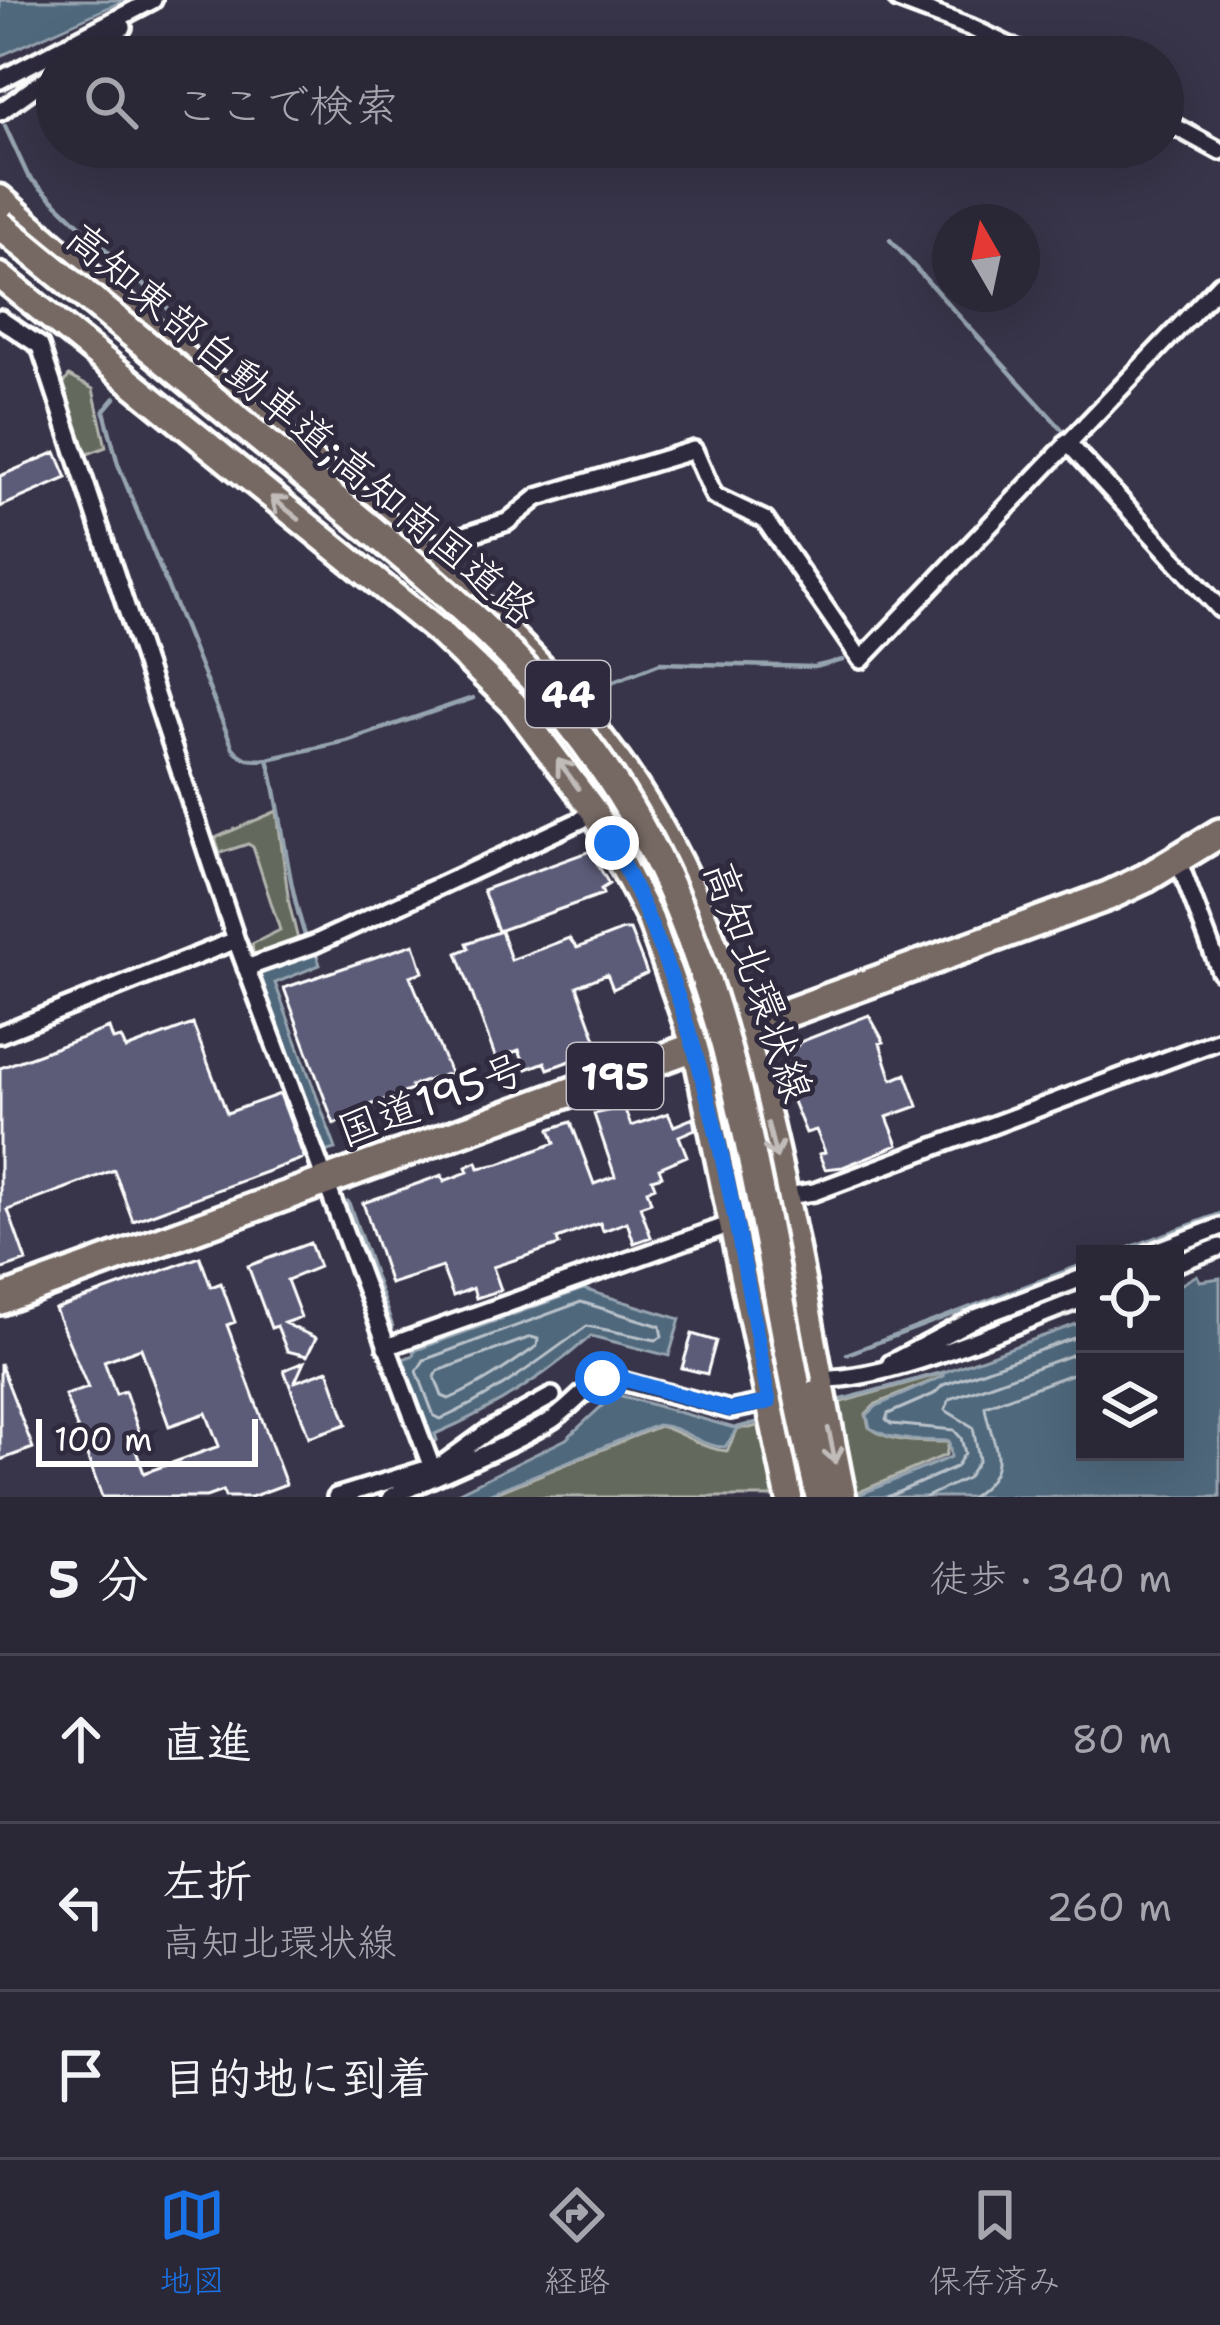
<!DOCTYPE html>
<html lang="ja">
<head>
<meta charset="utf-8">
<style>
  body { margin:0; font-family:"Shantell Sans","Klee One",sans-serif; background:#322f3f; color:#f1f3f6 }
  .controls { position:absolute; right:36px; bottom:36px; display:grid; overflow:hidden; border-radius:0px; box-shadow:0 12px 48px #0002 }
  .controls button { width:108px; height:108px; display:grid; place-items:center; padding:0; border:0; border-bottom:3px solid #464452; background:#2a2737; color:#f1f3f6; font:60px sans-serif }
  .compass { position:absolute; left:932px; top:204px; width:108px; height:108px; border-radius:50%; background:#2a2737; box-shadow:0 12px 48px #0002; rotate:351deg }
  .scale { position:absolute; left:36px; bottom:30px; width:222px; box-sizing:border-box; padding-left:12px; border:6px solid #fff; border-top:0; font-size:33px; line-height:42px; white-space:nowrap; color:#fff; -webkit-text-stroke:9px #2f2a3d; paint-order:stroke }
  .stop { position:absolute; width:36px; height:36px; margin:-27px; border:9px solid #1a73e8; border-radius:50%; background:#fff }
  .stop.end { background:#1a73e8; border-color:#fff; box-shadow:0 3px 12px #0008 }
  .list { margin:0; padding:0; list-style:none }
  h2 { display:flex; justify-content:space-between; align-items:center; height:156px; margin:0; padding:0 48px; font-size:51px }
  h2 small { font-size:39px; font-weight:400; color:#a5a5ad }
  .list li { display:grid; grid-template-columns:78px 1fr auto; gap:36px; align-items:center; box-sizing:border-box; height:168px; padding:0 48px; border-top:3px solid #464452 }
  .list b { display:block; font-size:45px; white-space:nowrap }
  .list p { margin:0; font-size:39px; white-space:nowrap; color:#a5a5ad }
  .list em { font-size:39px; font-style:normal; color:#a5a5ad }
  .icon { flex:none; width:66px; height:66px; fill:none; stroke:currentColor; stroke-width:2; stroke-linecap:round; stroke-linejoin:round }
  .map { position:relative; flex:none; width:1220px; height:1497px; overflow:hidden }
  .search { position:absolute; background:#2a2737; box-shadow:0 12px 48px #0002; left:36px; right:36px; top:36px; height:132px; display:flex; align-items:center; gap:30px; box-sizing:border-box; padding:0 42px; border-radius:66px; color:#a5a5ad; font-size:45px }
  .sheet { height:660px; background:#2a2737 }
  nav { display:flex; justify-content:space-around; align-items:center; box-sizing:border-box; height:168px; border-top:3px solid #464452; background:#2a2737; font-size:33px; color:#a5a5ad }
  nav a { display:grid; justify-items:center; gap:6px }
  nav .on { color:#1a73e8 }
  .map>svg:first-child { display:block }
  .green { fill:#646a5d; stroke:#b2b4ae; stroke-width:3 }
  .water { fill:#50677b; stroke:#96a4b0; stroke-width:3 }
  .lines { fill:none; stroke-linecap:round; stroke-linejoin:round }
  .shore { stroke:#b9c2ca; stroke-width:3 }
  .stream { stroke:#96a4b0; stroke-width:4.5 }
  .building { fill:#5b5c79; stroke:#fff; stroke-width:3; fill-rule:evenodd }
  .street-casing { stroke:#fff; stroke-width:24 }
  .primary-casing { stroke:#fff; stroke-width:33 }
  .highway-casing { stroke:#fff; stroke-width:36 }
  .street { stroke:#2f2a3d; stroke-width:15 }
  .primary { stroke:#766964; stroke-width:24 }
  .highway { stroke:#766964; stroke-width:27 }
  .highway-bridge-casing { stroke:#fff; stroke-width:36; stroke-linecap:butt }
  .highway-bridge { stroke:#766964; stroke-width:27 }
  .oneway { stroke:#c1bcb9 }
  .route { stroke:#1a73e8; stroke-width:15 }
  .labels { text-anchor:middle; dominant-baseline:central; stroke-width:10; stroke-linejoin:round; paint-order:stroke }
  .shield { fill:#2f2a3d; stroke:#c1bfc5; stroke-width:3 }
  .shield-label { font-size:39px; font-weight:bold; fill:#fff }
  .street-label { font-size:42px; fill:#fff; stroke:#2f2a3d }
</style>
</head>
<body>
<div class="map">
<svg width="1220" height="1497" viewBox="0 0 1220 1497">
  <rect width="100%" height="100%" fill="#383449"/>
  <filter id="ink" filterUnits="userSpaceOnUse"><feTurbulence type="fractalNoise" baseFrequency=".00833" numOctaves="2"/><feDisplacementMap in="SourceGraphic" scale="24" xChannelSelector="R" yChannelSelector="G"/><feConvolveMatrix kernelMatrix="1 2 1 2 8 2 1 2 1" color-interpolation-filters="sRGB"/></filter>
  <g filter="url(#ink)">
    <path class="green" d="M 69,376 L 93,389 L 106,447 L 88,454 L 76,434 L 63,385 Z
      M 277,811 L 289,903 L 299,944 L 254,959 L 252,944 L 280,930 L 253,847 L 248,844 L 220,853 L 215,838 Z
      M 943,1373 L 944,1376 L 876,1404 L 866,1414 L 869,1427 C 892,1444 922,1442 949,1442 L 946,1455 L 848,1497 L 486,1497 L 659,1426 C 686,1433 700,1449 727,1451 L 738,1428 L 750,1428 Z"/>
    <path class="water" d="M 0,0 L 125,0 L 0,56 Z
      M 315,950 L 320,965 L 275,983 L 336,1149 L 324,1152 L 257,976 L 259,968 Z
      M 1197,1275 L 1200,1281 L 1220,1278 L 1220,1497 L 853,1497 L 951,1457 L 949,1441 L 911,1440 L 888,1436 L 870,1428 L 867,1415 L 877,1406 L 944,1376 L 943,1373 L 738,1428 L 725,1447 C 699,1447 684,1426 657,1425 L 481,1497 L 449,1497 L 566,1439 L 615,1394 L 734,1428 L 947,1371 L 1085,1321 L 1085,1452 L 1175,1452 L 1175,1288 Z
      M 583,1289 L 680,1319 L 669,1356 L 591,1336 C 543,1378 494,1409 435,1434 L 437,1440 L 431,1442 L 400,1360 L 414,1355 L 413,1351 Z"/>
    <g class="lines">
      <path class="shore" d="M 581,1302 L 660,1326 L 662,1337 L 656,1340 L 587,1326 C 538,1361 496,1395 441,1419 L 434,1416 L 417,1371 L 424,1360 Z
        M 531,1337 L 538,1339 L 537,1346 C 509,1366 481,1385 449,1399 L 442,1396 L 435,1377 L 438,1371 Z
        M 887,1497 L 956,1467 L 965,1453 L 961,1438 L 954,1430 L 891,1424 L 886,1420 L 888,1414 L 934,1394 L 943,1385 L 1085,1334
        M 926,1497 L 967,1478 L 979,1460 L 973,1427 L 945,1410 L 950,1399 L 1085,1350
        M 971,1497 C 1017,1466 989,1442 985,1406 L 1085,1369"/>
      <path class="stream" d="M 944,11 L 967,18
        M 983,25 L 1054,57
        M 1183,122 L 1220,142
        M 5,126 L 28,176 L 179,319 L 172,326
        M 890,240 L 1068,436
        M 115,398 L 104,411 L 118,464 L 233,748 C 244,761 252,761 268,759 C 284,820 286,882 307,941
        M 1162,535 L 1220,595
        M 589,691 L 660,663 L 814,667 L 843,660
        M 268,759 L 346,741 L 473,698
        M 348,1202 L 392,1326
        M 1113,1254 L 1220,1214
        M 847,1354 L 1085,1264"/>
    </g>
    <path class="building" d="M 56,452 L 67,478 L 0,507 L 0,476 Z
      M 590,851 L 609,884 L 601,889 L 603,894 L 498,931 L 483,890 Z
      M 623,930 L 630,930 L 647,973 L 613,989 L 607,974 L 577,986 L 600,1050 L 548,1069 L 545,1062 L 527,1069 L 519,1050 L 496,1059 L 457,953 L 469,948 L 467,943 L 501,931 L 511,960 L 569,938 L 577,948 Z
      M 414,944 L 423,972 L 410,976 L 450,1073 L 411,1086 L 412,1090 L 365,1107 L 366,1112 L 334,1124 L 284,988 Z
      M 869,1015 L 884,1042 L 880,1043 L 892,1080 L 906,1074 L 918,1106 L 887,1117 L 898,1145 L 843,1167 L 825,1169 L 819,1154 L 825,1152 L 816,1130 L 806,1133 L 790,1094 L 800,1090 L 788,1058 L 800,1042 Z
      M 193,1024 L 227,1113 L 280,1094 L 304,1158 L 133,1221 L 114,1170 L 8,1210 L 26,1261 L 0,1270 L 0,1068 L 109,1028 L 113,1040 L 121,1038 L 126,1049 Z
      M 624,1107 L 631,1126 L 668,1113 L 674,1126 L 693,1118 L 695,1129 L 679,1136 L 687,1156 L 659,1168 L 662,1176 L 652,1179 L 655,1187 L 647,1190 L 651,1202 L 640,1206 L 651,1237 L 634,1243 L 627,1222 L 603,1231 L 600,1223 L 557,1239 L 559,1245 L 493,1267 L 501,1290 L 476,1298 L 473,1288 L 453,1296 L 442,1267 L 390,1284 L 363,1203 L 442,1175 L 444,1181 L 468,1172 L 466,1167 L 477,1162 L 479,1168 L 499,1164 L 555,1143 L 550,1129 L 571,1122 L 594,1184 L 615,1176 L 594,1114 Z
      M 310,1243 L 319,1267 L 287,1280 L 301,1317 L 284,1323 L 316,1338 L 307,1356 L 287,1351 L 277,1326 L 271,1328 L 248,1266 Z
      M 200,1257 L 211,1287 L 221,1283 L 235,1322 L 227,1325 L 286,1484 L 251,1497 L 225,1497 L 223,1491 L 206,1497 L 102,1497 L 65,1395 L 88,1388 L 55,1309 ZM 141,1348 L 169,1426 L 206,1413 L 219,1446 L 144,1473 L 135,1448 L 142,1446 L 139,1432 L 125,1391 L 116,1394 L 104,1361 Z
      M 692,1334 L 716,1341 L 707,1374 L 682,1368 Z
      M 304,1362 L 295,1382 L 328,1370 L 347,1424 L 309,1437 L 284,1370 Z
      M 0,1363 L 33,1448 L 0,1460 Z"/>
    <g class="lines">
      <defs>
        <path id="street" d="M 898,0 L 972,28 L 1032,57
          M 75,57 L 123,27
          M 0,80 L 153,0
          M 0,112 L 57,71
          M 1163,120 L 1220,151
          M 0,319 L 40,346 L 236,940 L 435,1476
          M 1067,442 L 1220,609
          M 424,556 L 434,545 L 507,522 L 538,497 L 694,450 L 714,496 L 765,520 L 861,660 L 1220,284
          M 1178,860 L 1220,971
          M 246,968 L 314,944 L 581,820 L 594,811
          M 0,1034 L 236,940
          M 786,1196 L 814,1192 L 1220,1040
          M 1148,1254 L 1220,1227
          M 1175,1264 L 1220,1247
          M 386,1347 L 734,1223
          M 891,1363 L 976,1318 L 1085,1277
          M 819,1379 C 893,1381 1013,1324 1085,1298
          M 336,1497 L 443,1464 L 487,1432 L 552,1396
          M 391,1497 C 443,1472 497,1452 547,1423 C 569,1411 584,1387 607,1377 L 730,1410 L 769,1402"/>
        <path id="primary" d="M 0,198 C 95,283 192,364 290,444 C 452,577 611,701 696,899 C 778,1089 802,1297 843,1497
          M 0,276 L 440,633 L 513,703 L 594,811 L 650,919 L 695,1047 L 789,1497"/>
        <path id="highway" d="M 0,1300 L 1108,896 L 1146,878 L 1220,833
          M 796,1386 L 820,1497"/>
      </defs>
      <use href="#street" class="street-casing"/>
      <use href="#primary" class="primary-casing"/>
      <use href="#highway" class="highway-casing"/>
      <use href="#street" class="street"/>
      <use href="#primary" class="primary"/>
      <use href="#highway" class="highway"/>
      <defs>
        <path id="highway-bridge" d="M 0,225 C 98,305 196,386 294,466 C 450,594 585,696 670,887 C 740,1044 763,1218 796,1386"/>
      </defs>
      <use href="#highway-bridge" class="highway-bridge-casing"/>
      <use href="#highway-bridge" class="highway-bridge"/>
    </g>
    <defs><path id="oneway-shaft" d="M-6 0H5M1.5-3L5.5 0L1.5 3" fill="none" stroke-width="1.6" stroke-linecap="round" stroke-linejoin="round" transform="scale(3)"/></defs>
    <g class="oneway">
      <use href="#oneway-shaft" transform="translate(285 508) rotate(-141)"/>
      <use href="#oneway-shaft" transform="translate(568 774) rotate(-126)"/>
      <use href="#oneway-shaft" transform="translate(772 1141) rotate(76)"/>
      <use href="#oneway-shaft" transform="translate(832 1446) rotate(78)"/>
    </g>
  </g>
  <g class="lines" filter="url(#ink)">
    <path class="route" d="M 602,1378 L 620,1378 L 730,1410 L 769,1402 C 734,1212 705,1015 612,843"/>
  </g>
  <g class="labels">
    <g class="shield">
      <rect x="526" y="661" width="84" height="66" rx="9"/>
      <rect x="567" y="1043" width="96" height="66" rx="9"/>
    </g>
    <g class="shield-label">
      <text x="568" y="694">44</text>
      <text x="615" y="1076">195</text>
    </g>
    <g class="street-label">
      <text transform="translate(302 423) rotate(40)">高知東部自動車道;高知南国道路</text>
      <text transform="translate(759 981) rotate(71)">高知北環状線</text>
      <text transform="translate(431 1099) rotate(-20)">国道195号</text>
    </g>
  </g>
</svg>
<div class="controls">
<button><svg class="icon" aria-label="locate" viewBox="0 0 24 24"><circle cx="12" cy="12" r="6"/><path d="M12 2v4M12 18v4M2 12h4M18 12h4"/></svg></button>
<button><svg class="icon" aria-label="layers" viewBox="0 0 24 24"><path d="M12 4l9 5-9 5-9-5zM3 14l9 5 9-5"/></svg></button>
</div>
<svg class="compass" viewBox="-18 -18 36 36"><path d="M0-13l5 13h-10z" fill="#e53935"/><path d="M0 13l5-13h-10z" fill="#a5a5ad"/></svg>
<div class="scale">100 m</div>
<div class="stop" style="left:602px;top:1378px"></div>
<div class="stop end" style="left:612px;top:843px"></div>
<div class="search"><svg class="icon" aria-label="search" viewBox="0 0 24 24"><circle cx="10" cy="10" r="6"/><path d="M15 15l6 6"/></svg>ここで検索</div>
</div>
<section class="sheet">
<h2>5 分<small>徒歩 · 340 m</small></h2>
<ul class="list">
<li><svg class="icon" aria-label="ahead" viewBox="0 0 24 24"><path d="M12 20V5M6 11l6-6 6 6"/></svg><div><b>直進</b></div><em>80 m</em></li>
<li><svg class="icon" aria-label="left" viewBox="0 0 24 24"><path d="M17 20v-9H6M10 6l-5 5 5 5"/></svg><div><b>左折</b><p>高知北環状線</p></div><em>260 m</em></li>
<li><svg class="icon" aria-label="arrive" viewBox="0 0 24 24"><path d="M6 21V4h12l-3 4 3 4H6"/></svg><div><b>目的地に到着</b></div></li>
</ul>
</section>
<nav>
<a class="on"><svg class="icon" aria-label="map" viewBox="0 0 24 24"><path d="M3 6l6-2 6 2 6-2v14l-6 2-6-2-6 2zM9 4v14M15 6v14"/></svg>地図</a>
<a><svg class="icon" aria-label="directions" viewBox="0 0 24 24"><path d="M12 3l9 9-9 9-9-9zM9 14v-3h6M13 9l2 2-2 2"/></svg>経路</a>
<a><svg class="icon" aria-label="saved" viewBox="0 0 24 24"><path d="M7 4h10v16l-5-4-5 4z"/></svg>保存済み</a>
</nav>
</body>
</html>
